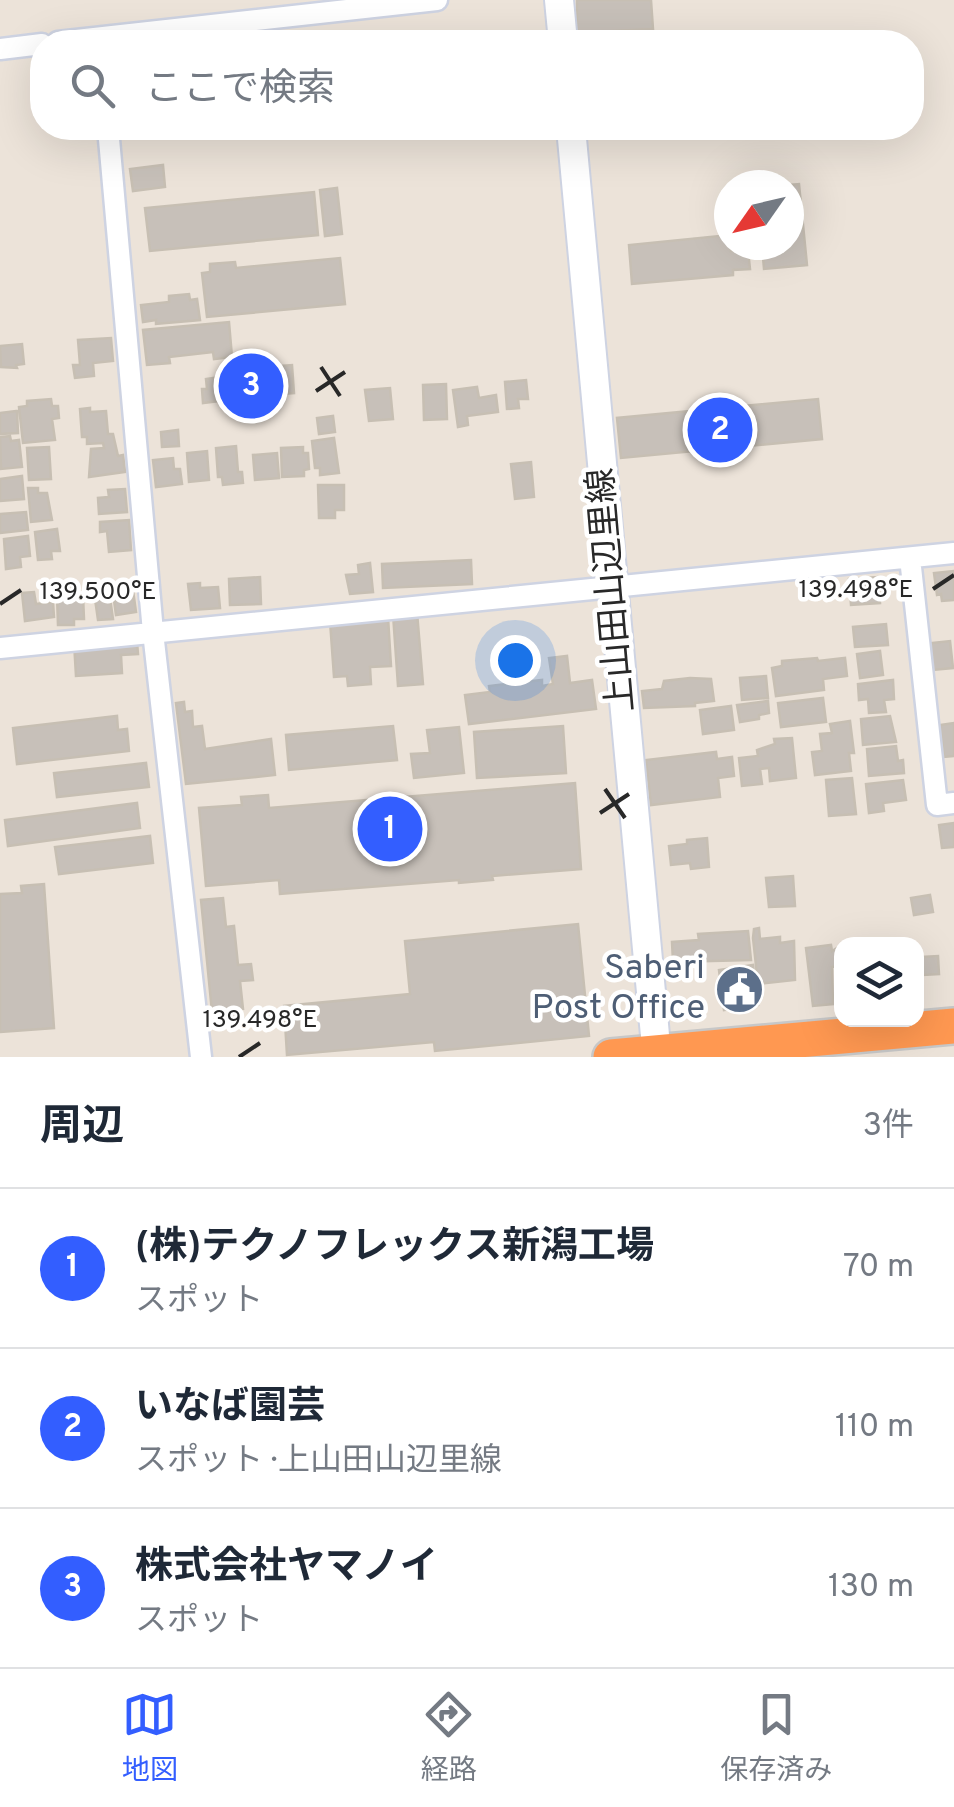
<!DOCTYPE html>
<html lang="ja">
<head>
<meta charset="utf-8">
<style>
  body { margin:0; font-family:Overpass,"Noto Sans JP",sans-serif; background:#f6f6f7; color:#1f2937 }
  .controls { position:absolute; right:30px; bottom:30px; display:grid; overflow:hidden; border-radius:20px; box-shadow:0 10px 40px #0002 }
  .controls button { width:90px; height:90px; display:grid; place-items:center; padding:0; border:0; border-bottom:2px solid #e0e1e3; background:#fff; color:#1f2937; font:50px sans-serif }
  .compass { position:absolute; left:714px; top:170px; width:90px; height:90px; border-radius:50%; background:#fff; box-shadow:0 10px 40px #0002; rotate:236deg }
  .you { position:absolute; left:515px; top:660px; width:35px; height:35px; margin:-25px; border:8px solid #fff; border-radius:50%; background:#1a73e8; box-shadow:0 0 0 15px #1a73e833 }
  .badge { display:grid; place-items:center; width:65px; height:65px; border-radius:50%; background:#335eff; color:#fff; font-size:32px; font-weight:700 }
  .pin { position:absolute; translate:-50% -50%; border:5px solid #fff; box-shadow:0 2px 10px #0006 }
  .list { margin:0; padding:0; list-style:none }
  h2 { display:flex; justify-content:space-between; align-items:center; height:130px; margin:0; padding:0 40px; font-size:42px }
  h2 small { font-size:32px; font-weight:400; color:#747a83 }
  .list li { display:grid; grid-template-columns:65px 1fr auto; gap:30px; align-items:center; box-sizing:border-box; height:160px; padding:0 40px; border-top:2px solid #e0e1e3 }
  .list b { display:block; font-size:38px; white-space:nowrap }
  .list p { margin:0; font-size:32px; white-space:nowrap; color:#747a83 }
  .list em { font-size:32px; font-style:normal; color:#747a83 }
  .icon { flex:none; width:55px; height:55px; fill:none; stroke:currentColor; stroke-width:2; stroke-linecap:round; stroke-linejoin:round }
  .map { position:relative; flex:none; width:954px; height:1057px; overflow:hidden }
  .search { position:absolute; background:#fff; box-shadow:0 10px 40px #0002; left:30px; right:30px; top:30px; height:110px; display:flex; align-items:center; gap:25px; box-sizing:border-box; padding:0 35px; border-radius:40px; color:#747a83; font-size:38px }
  .sheet { height:610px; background:#fff }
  nav { display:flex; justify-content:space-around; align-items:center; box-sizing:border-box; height:140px; border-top:2px solid #e0e1e3; background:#fff; font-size:28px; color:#747a83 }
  nav a { display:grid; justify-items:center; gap:5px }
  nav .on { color:#335eff }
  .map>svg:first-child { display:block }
  .building { fill:#c7c0b9; stroke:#c7bfb3; stroke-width:2.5 }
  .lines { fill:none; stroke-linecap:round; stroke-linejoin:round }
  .street-casing { stroke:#ced3e2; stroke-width:25 }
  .secondary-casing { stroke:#ced3e2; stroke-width:32 }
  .highway-casing { stroke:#c7c7c7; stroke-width:40 }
  .street { stroke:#fff; stroke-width:20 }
  .secondary { stroke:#fff; stroke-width:28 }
  .highway { stroke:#ff9851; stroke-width:35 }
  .ticks { fill:none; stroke:#282828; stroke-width:4 }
  .labels { text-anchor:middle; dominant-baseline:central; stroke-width:9; stroke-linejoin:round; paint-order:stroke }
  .street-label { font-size:35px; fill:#282828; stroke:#fff }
  .service-label { font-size:35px; fill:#4e5e75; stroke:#fff; text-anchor:end }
  .ticks-label { font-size:25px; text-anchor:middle; fill:#282828; stroke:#fff; stroke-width:9; stroke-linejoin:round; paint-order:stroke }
</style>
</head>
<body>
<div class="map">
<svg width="954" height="1057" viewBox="0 0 954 1057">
  <rect width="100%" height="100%" fill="#ece3d9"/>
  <path class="building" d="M 577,0 L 651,0 L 653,29 L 596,32 L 596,36 L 577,37 Z
    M 163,165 L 165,187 L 133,191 L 130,169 Z
    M 799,184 L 807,265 L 764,269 L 762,245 L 789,245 L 789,185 Z
    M 337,188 L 342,234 L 325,236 L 320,190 Z
    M 314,192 L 318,235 L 150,251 L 145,208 Z
    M 729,235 L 731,251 L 748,250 L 750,269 L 733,270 L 733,275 L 632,284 L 629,245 Z
    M 340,258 L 345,304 L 207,317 L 202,273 L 210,272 L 210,264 L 235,262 L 236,268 Z
    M 189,294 L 190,300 L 197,299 L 200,320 L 156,324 L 156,320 L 143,322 L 141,305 L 169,302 L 169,296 Z
    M 229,322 L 232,357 L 214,359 L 213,352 L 169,357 L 170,363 L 147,365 L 143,330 Z
    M 111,338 L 113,361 L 93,363 L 94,376 L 75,378 L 73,365 L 80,365 L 78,340 Z
    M 22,344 L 24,364 L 16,365 L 17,368 L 1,367 L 0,346 Z
    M 292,365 L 294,393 L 269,395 L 267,367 Z
    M 260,373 L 263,396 L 242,398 L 239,376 Z
    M 233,375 L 236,399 L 203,403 L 202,389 L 207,389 L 206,379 Z
    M 526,380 L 528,399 L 518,399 L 519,408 L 507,409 L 505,382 Z
    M 446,384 L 447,419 L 424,420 L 423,385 Z
    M 477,387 L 479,398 L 496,395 L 498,412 L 467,416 L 468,425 L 458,427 L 453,390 Z
    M 390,388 L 393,419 L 369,421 L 365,390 Z
    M 51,399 L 52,406 L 58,406 L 59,418 L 52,419 L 55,440 L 23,443 L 19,407 L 27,406 L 27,401 Z
    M 818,399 L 822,439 L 621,458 L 617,418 Z
    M 90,408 L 90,412 L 106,411 L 108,434 L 113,434 L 118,456 L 123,455 L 125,472 L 89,477 L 91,449 L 104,448 L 103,443 L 87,444 L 87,437 L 82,437 L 80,409 Z
    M 17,411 L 18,433 L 0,434 L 0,413 Z
    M 333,416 L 335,432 L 319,434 L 317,418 Z
    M 178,430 L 179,446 L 162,447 L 161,432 Z
    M 10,436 L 11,441 L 19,440 L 22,467 L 1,469 L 0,437 Z
    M 334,438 L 339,473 L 320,475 L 320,468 L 315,468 L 312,441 Z
    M 236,446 L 238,472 L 242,472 L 243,483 L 223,485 L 222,477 L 218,477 L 216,448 Z
    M 49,447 L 51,479 L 29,480 L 27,448 Z
    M 303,447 L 303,453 L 308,453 L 309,469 L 304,470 L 304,476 L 282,477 L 281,448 Z
    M 207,451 L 209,480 L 189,482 L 187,453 Z
    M 277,453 L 279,478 L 255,480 L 253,455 Z
    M 173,458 L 174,469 L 180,469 L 182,484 L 156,487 L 153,460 Z
    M 531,462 L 534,497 L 515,499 L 511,464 Z
    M 22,476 L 24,499 L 0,501 L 0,479 Z
    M 318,485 L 344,485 L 344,510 L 335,510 L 335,518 L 319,518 Z
    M 28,488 L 38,488 L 38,493 L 47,493 L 52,520 L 31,522 Z
    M 125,489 L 127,512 L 99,514 L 98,498 L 109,497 L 108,490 Z
    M 26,512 L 28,530 L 0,533 L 0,514 Z
    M 129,520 L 131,550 L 109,552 L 107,531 L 100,532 L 100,522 Z
    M 57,529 L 60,551 L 51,551 L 52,559 L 38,560 L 35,532 Z
    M 28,536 L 30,556 L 20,557 L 21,567 L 6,569 L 4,539 Z
    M 471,560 L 472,584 L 383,588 L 382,564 Z
    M 370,563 L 373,592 L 350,594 L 346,575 L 359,574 L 358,565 Z
    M 954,571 L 954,600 L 942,601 L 941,594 L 937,595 L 934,573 Z
    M 260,577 L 261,604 L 230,605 L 229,579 Z
    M 878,577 L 880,603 L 851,605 L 849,579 Z
    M 132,583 L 136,612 L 116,615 L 112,585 Z
    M 200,583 L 200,588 L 218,587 L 220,608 L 191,610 L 188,584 Z
    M 34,592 L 36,604 L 53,602 L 54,617 L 25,621 L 22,593 Z
    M 83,595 L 84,619 L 74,619 L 74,625 L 58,625 L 57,596 Z
    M 110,598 L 113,619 L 98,620 L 95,599 Z
    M 417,612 L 423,684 L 398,686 L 393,614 Z
    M 388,617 L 391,666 L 370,667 L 371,684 L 348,686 L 347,676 L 334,677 L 330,621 Z
    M 886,624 L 888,645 L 855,647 L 853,627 Z
    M 950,641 L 953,668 L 933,670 L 931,643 Z
    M 74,642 L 137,642 L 138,654 L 121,655 L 122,673 L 76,676 Z
    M 880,651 L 883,675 L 860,678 L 857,654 Z
    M 567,656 L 570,683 L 592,680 L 596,709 L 469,724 L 465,695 L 490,692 L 489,686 L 542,680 L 542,686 L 553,684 L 549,658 Z
    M 817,658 L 818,661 L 845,658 L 847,676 L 823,679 L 824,690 L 776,696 L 772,668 L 782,666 L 782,661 Z
    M 766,676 L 768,698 L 742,700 L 740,678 Z
    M 690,678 L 711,679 L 714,701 L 695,703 L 695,706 L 644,708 L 642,691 L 662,689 L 664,681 Z
    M 893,680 L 894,699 L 884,700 L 886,712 L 869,713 L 868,699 L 859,700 L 858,684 Z
    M 823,698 L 826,722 L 781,727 L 778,703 Z
    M 768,701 L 769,713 L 759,715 L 759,719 L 740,722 L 737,705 Z
    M 184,702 L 185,712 L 192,711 L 193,727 L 202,726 L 205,749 L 271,739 L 275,775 L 186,784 L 176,703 Z
    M 731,706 L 734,730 L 703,734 L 700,710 Z
    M 117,716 L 118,730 L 127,729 L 129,751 L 17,764 L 13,728 Z
    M 890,716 L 896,742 L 863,745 L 861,719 Z
    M 850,721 L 854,753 L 849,753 L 851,771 L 815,775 L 812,752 L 822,751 L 820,734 L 832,733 L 830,724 Z
    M 954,723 L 954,756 L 944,757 L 940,725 Z
    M 393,726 L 397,760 L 289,770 L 286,735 Z
    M 563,726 L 566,773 L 477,778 L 474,732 Z
    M 459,727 L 464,773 L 414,778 L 411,754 L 430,753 L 427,730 Z
    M 792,738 L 796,778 L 770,781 L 769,768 L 760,769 L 762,784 L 742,786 L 739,758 L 758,756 L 757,750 L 775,744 L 774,739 Z
    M 896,746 L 898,761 L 903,760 L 904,773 L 869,776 L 867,749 Z
    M 716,752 L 717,759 L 732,757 L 734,776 L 718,778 L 720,797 L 651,805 L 646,760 Z
    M 146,763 L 149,787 L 57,797 L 54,773 Z
    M 852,778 L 856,814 L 829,816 L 826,780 Z
    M 903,780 L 906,800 L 883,803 L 884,811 L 869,813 L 866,784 Z
    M 575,783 L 581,869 L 492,876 L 493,880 L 459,883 L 459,880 L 280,894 L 279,880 L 206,886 L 199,808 L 242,805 L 241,797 L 268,795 L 269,808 Z
    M 137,803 L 140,828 L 8,846 L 5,820 Z
    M 954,823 L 954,847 L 942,848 L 939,825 Z
    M 150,836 L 153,863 L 59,874 L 55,847 Z
    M 707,838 L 709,867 L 691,869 L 690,863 L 671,865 L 669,846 L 687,844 L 687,840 Z
    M 793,876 L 795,906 L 769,907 L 766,878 Z
    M 44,884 L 54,1028 L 0,1032 L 0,894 L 22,893 L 21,886 Z
    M 930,895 L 933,912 L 914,915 L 911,898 Z
    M 223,898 L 226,927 L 234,926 L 238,965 L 251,964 L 253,980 L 240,981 L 243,1009 L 212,1012 L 201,900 Z
    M 578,924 L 589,1036 L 435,1051 L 434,1042 L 287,1055 L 284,1006 L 410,994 L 405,941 Z
    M 759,928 L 760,939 L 780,937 L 780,943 L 794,941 L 795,980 L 758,984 L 753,938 L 754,929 Z
    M 748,931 L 751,960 L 673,962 L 672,942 L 699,940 L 698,934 Z
    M 831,945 L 832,951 L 842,945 L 842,985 L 839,966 L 832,967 L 833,1004 L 813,1006 L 806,948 Z
    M 938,956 L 939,974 L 923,975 L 922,957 Z
    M 753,965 L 758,1005 L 724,1010 L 719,970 Z"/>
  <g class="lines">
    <defs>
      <path id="street" d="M 58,42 L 437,0
        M 0,49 L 42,44
        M 108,128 L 153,632 L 201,1057
        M 910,558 L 937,805 L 954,803
        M 0,648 L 954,553"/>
      <path id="secondary" d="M 559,0 L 563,42
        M 571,128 L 657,1057"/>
      <path id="highway" d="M 611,1057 L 954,1026"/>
    </defs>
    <use href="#street" class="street-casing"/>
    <use href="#secondary" class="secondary-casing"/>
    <use href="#highway" class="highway-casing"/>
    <use href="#street" class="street"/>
    <use href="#secondary" class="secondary"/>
    <use href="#highway" class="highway"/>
  </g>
  <path class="ticks" d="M 321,367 L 340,396M 316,391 L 345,372M 933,589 L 954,575M 0,604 L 21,590M 605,789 L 625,818M 600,813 L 629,794M 239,1057 L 260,1043"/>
  <defs>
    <symbol id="civic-disc" viewBox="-11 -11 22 22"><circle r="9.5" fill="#5c6f8a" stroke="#fff"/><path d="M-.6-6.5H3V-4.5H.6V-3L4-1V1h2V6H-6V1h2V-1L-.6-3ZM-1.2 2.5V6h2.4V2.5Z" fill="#fff"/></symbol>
  </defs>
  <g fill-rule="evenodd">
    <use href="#civic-disc" x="712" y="962" width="55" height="55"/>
  </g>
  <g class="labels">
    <g class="street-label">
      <text transform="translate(613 590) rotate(-95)">上山田山辺里線</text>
    </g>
    <g class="service-label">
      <text x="705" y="969">Saberi<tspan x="705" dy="40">Post Office</tspan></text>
    </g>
  </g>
  <g class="ticks-label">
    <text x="856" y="597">139.498°E</text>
    <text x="98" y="599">139.500°E</text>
    <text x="260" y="1027">139.498°E</text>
  </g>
</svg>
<div class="controls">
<button><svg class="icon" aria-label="layers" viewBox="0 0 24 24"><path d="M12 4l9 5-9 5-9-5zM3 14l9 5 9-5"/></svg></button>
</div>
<svg class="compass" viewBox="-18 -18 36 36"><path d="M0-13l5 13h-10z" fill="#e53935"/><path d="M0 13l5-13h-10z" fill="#747a83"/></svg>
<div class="you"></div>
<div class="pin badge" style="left:390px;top:829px">1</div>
<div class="pin badge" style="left:720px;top:430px">2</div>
<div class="pin badge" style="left:251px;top:386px">3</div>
<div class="search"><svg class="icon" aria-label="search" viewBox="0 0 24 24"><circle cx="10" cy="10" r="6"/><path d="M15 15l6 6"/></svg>ここで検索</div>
</div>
<section class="sheet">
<h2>周辺<small>3件</small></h2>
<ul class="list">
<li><span class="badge">1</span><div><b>(株)テクノフレックス新潟工場</b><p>スポット</p></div><em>70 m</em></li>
<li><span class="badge">2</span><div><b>いなば園芸</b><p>スポット · 上山田山辺里線</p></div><em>110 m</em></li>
<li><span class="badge">3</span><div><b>株式会社ヤマノイ</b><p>スポット</p></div><em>130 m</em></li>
</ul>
</section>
<nav>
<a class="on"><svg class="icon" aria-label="map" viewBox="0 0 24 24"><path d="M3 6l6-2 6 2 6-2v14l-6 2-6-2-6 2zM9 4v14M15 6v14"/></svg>地図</a>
<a><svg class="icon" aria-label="directions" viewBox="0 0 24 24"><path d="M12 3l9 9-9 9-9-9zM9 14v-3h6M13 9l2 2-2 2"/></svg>経路</a>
<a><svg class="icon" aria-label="saved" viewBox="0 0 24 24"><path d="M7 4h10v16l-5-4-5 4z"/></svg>保存済み</a>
</nav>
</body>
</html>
